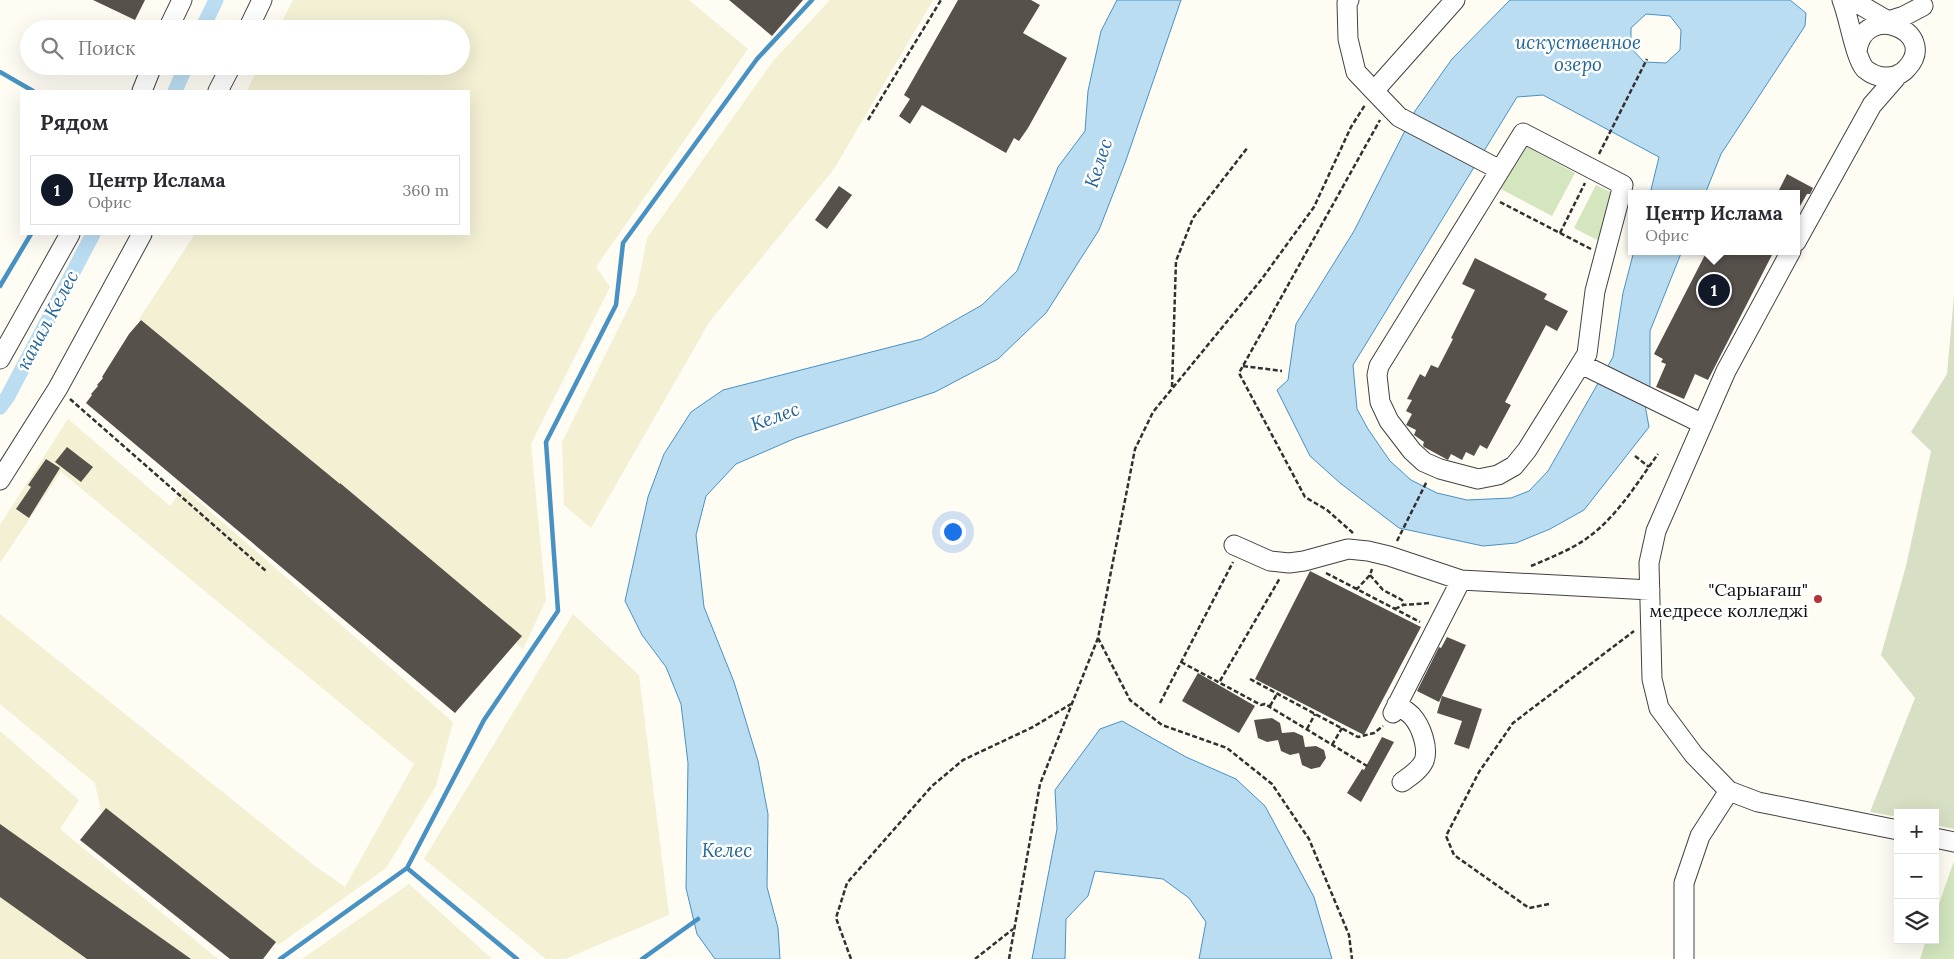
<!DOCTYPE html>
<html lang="ru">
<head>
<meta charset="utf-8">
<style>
  body { margin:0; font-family:Lora,serif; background:#f7f7f7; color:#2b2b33 }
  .controls { position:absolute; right:15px; bottom:15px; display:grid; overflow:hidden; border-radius:0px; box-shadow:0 5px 20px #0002 }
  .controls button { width:45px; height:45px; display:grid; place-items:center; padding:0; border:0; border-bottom:1px solid #e1e1e2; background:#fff; color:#2b2b33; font:25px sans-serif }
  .you { position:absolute; left:952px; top:531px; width:18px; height:18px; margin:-12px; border:4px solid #fff; border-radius:50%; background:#1a73e8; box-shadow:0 0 0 8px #1a73e833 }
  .badge { display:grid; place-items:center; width:32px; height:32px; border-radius:50%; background:#111827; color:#fff; font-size:16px; font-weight:700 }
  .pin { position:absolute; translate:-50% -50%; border:2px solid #fff; box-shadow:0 1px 5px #0006 }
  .popup { position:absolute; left:1628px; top:190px; width:172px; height:65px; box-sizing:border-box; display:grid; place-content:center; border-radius:0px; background:#fff; filter:drop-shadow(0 1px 4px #0005); font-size:16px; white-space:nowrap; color:#7c7c81 }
  .popup b { font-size:19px; color:#2b2b33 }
  .popup::after { content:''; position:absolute; left:50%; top:100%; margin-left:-10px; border:10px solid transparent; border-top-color:#fff }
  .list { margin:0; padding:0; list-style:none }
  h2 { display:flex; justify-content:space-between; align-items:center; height:65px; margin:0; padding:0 20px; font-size:21px }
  h2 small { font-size:16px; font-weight:400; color:#7c7c81 }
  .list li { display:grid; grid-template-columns:32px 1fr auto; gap:15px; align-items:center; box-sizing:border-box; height:70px; margin:0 10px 10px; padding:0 10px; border:1px solid #e1e1e2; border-radius:0px }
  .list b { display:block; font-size:19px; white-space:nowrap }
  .list p { margin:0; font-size:16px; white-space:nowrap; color:#7c7c81 }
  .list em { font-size:16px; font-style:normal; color:#7c7c81 }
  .icon { flex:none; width:28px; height:28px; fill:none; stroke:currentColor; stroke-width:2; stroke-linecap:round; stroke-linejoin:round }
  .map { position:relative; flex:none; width:1954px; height:959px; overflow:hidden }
  .search { position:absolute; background:#fff; box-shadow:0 5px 20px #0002; left:20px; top:20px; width:450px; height:55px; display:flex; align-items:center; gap:12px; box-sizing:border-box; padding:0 18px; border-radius:28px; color:#7c7c81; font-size:19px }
  .panel { position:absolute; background:#fff; box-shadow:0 5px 20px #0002; left:20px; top:90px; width:450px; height:145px; border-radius:0px }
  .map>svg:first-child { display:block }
  .farmland { fill:#f3f0d4 }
  .green { fill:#d3e6be }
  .cemetery { fill:#d7dfc4 }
  .water { fill:#bbddf2; stroke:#4892c3; fill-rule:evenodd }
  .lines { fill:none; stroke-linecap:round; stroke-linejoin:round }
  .stream { stroke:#4892c3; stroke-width:4.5 }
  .canal { stroke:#bbddf2; stroke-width:15 }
  .building { fill:#57514c }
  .minor-casing { stroke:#424242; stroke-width:21 }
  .path { stroke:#313131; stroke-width:2.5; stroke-dasharray:5 2.5; stroke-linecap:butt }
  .minor { stroke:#fff; stroke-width:19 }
  .poi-dot { fill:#b53238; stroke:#fff; stroke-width:2 }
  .labels { text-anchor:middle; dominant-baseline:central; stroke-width:5; stroke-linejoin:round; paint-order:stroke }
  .poi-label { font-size:18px; fill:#0f0f0f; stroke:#fff; text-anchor:end }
  .water-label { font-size:19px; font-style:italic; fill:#226598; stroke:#fff }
</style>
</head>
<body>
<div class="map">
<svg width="1954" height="959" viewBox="0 0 1954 959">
  <rect width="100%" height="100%" fill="#fefcf3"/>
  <path class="farmland" d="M 293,0 L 689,0 L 748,49 L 596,267 L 610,287 L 531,444 L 546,600 L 523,649 L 139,319 L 195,234 L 469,234 L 469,91 L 247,91 L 259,66 L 461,66 L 461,29 L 278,29 Z
    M 830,0 L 933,0 L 834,169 L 710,321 L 591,528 L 564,505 L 562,442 L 636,293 L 647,238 L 773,61 Z
    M 68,419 L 170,506 L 183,488 L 453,722 L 436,786 L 386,868 L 278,945 L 101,811 L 95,783 L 0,704 L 0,614 L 315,866 L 345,887 L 414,764 L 61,472 L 0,563 L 0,525 Z
    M 573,614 L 639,675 L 669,915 L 565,959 L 546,959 L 424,859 Z
    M 0,731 L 79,800 L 60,829 L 218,959 L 0,959 Z
    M 409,884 L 492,959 L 302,959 Z"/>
  <path class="green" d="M 1522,144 L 1575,173 L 1552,216 L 1499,188 Z
    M 1596,185 L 1613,193 L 1599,241 L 1574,228 Z
    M 1954,861 L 1954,959 L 1920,959 L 1926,940 L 1935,940 L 1935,915 Z"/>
  <path class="cemetery" d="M 1954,295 L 1954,829 L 1935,825 L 1935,813 L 1898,813 L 1898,817 L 1870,812 L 1915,698 L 1881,655 L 1906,566 L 1931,451 L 1911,432 L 1947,374 Z"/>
  <path class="water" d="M 1117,0 L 1181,0 L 1125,163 L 1099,230 L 1046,313 L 998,359 L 935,392 L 796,438 L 736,464 L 706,496 L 696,535 L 704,607 L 734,682 L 758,761 L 768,814 L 767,887 L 778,928 L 780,959 L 715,959 L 697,934 L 686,888 L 688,763 L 681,704 L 666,667 L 642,635 L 625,601 L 648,497 L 664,454 L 691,412 L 723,390 L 922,339 L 982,305 L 1017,271 L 1058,167 L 1085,131 L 1088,91 L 1101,31 Z
    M 1510,0 L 1790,0 L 1806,13 L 1805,26 L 1721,154 L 1705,194 L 1650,194 L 1659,157 L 1543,95 L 1517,97 L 1353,365 L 1357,409 L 1368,429 L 1390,461 L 1411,480 L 1437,493 L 1467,500 L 1511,498 L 1529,491 L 1548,471 L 1613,357 L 1623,293 L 1634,251 L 1682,251 L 1650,331 L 1650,390 L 1645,405 L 1649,427 L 1584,510 L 1550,529 L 1516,543 L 1483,546 L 1399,528 L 1340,483 L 1310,456 L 1277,390 L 1288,380 L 1296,324 L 1354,231 L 1415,111 L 1452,59 ZM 1646,14 L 1670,16 L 1681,30 L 1680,50 L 1666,63 L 1644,62 L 1631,48 L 1631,28 Z
    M 1122,721 L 1186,757 L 1236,779 L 1265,806 L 1314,897 L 1332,959 L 1199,959 L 1206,922 L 1189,898 L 1163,879 L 1095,871 L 1088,896 L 1066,919 L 1065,959 L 1032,959 L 1057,829 L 1055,790 L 1100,729 Z"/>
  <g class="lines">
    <path class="stream" d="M 0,72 L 33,91
      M 0,286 L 31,234
      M 407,868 L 484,720 L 558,611 L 546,442 L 616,305 L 623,243 L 757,59 L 812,0
      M 280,959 L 407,868 L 517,959
      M 642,959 L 698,919"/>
    <path class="canal" d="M 202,29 L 216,0
      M 175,91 L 186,66
      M 0,407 L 8,396 L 93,234"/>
  </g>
  <path class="building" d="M 93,0 L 145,0 L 135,20 Z
    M 729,0 L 803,0 L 772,36 Z
    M 958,0 L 1031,0 L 1040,5 L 1023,33 L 1067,58 L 1028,128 L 1019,141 L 1014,138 L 1006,153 L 922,105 L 910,124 L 899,116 L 910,99 L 904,95 Z
    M 1787,174 L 1813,188 L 1810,194 L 1807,194 L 1796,213 L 1796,194 L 1777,194 Z
    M 839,186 L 852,195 L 827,229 L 815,220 Z
    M 1707,251 L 1774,251 L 1708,380 L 1695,374 L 1684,399 L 1656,387 L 1666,364 L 1661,362 L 1663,359 L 1654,354 Z
    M 1475,258 L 1547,294 L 1544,299 L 1568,311 L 1557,331 L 1546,325 L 1505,402 L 1511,405 L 1487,449 L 1480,445 L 1474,456 L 1466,452 L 1462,460 L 1451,454 L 1448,460 L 1424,447 L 1423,445 L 1424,442 L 1414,435 L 1416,430 L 1406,425 L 1412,414 L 1406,411 L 1412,400 L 1407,399 L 1420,374 L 1425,377 L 1431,365 L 1438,368 L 1453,339 L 1451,338 L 1475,290 L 1462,284 Z
    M 141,320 L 340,484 L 340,483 L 522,636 L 455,713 L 86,403 L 92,395 L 91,394 L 98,386 L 97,385 L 103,378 L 102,377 L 129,334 Z
    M 67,447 L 93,467 L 81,482 L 55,462 Z
    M 46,459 L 60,468 L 29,518 L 16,509 L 31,487 L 28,485 Z
    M 1310,571 L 1421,627 L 1364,735 L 1255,679 Z
    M 1447,637 L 1466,645 L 1439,702 L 1417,691 L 1439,647 L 1441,648 Z
    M 1198,673 L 1255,706 L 1239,733 L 1182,701 Z
    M 1442,696 L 1482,709 L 1469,749 L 1454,744 L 1462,721 L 1437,713 Z
    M 1272,718 L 1280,723 L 1282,733 L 1294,732 L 1303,736 L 1305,747 L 1316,746 L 1324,750 L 1326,758 L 1320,767 L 1311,769 L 1302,765 L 1299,753 L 1290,755 L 1281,751 L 1278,740 L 1267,742 L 1258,738 L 1254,720 Z
    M 1382,737 L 1394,742 L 1361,802 L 1347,793 L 1362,769 L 1364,770 Z
    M 106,808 L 276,942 L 263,959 L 230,959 L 80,840 Z
    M 0,824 L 191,959 L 87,959 L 0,897 Z"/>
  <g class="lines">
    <defs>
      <path id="minor" d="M 1349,0 L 1347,3 L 1348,39 L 1356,72 L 1374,91 L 1455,0
        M 1842,0 C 1849,17 1855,58 1865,69 C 1871,74 1879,77 1886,77 C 1894,77 1902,74 1907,68 C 1940,32 1864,0 1857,51
        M 1852,0 L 1888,21 L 1904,16 L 1923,6
        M 168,29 L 182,0
        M 248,29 L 262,0
        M 142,91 L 152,66
        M 218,91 L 231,66
        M 1374,91 L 1399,117 L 1500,170
        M 1523,133 L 1623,185 L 1595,291 L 1587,354 L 1527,450 L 1514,466 L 1498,475 L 1478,479 L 1440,469 L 1424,462 L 1412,451 L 1389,421 L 1380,402 L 1377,375 L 1379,366 Z
        M 1796,242 L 1872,105 L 1899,74
        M 1791,251 L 1726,371 L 1656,531 L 1649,563 L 1652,679 L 1659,708 L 1694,755 L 1729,791 L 1758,802 L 1898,830
        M 0,359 L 70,234
        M 1581,364 L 1703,424
        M 0,480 L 58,388 L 142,234
        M 1234,545 L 1270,561 L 1289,563 L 1304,561 L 1348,549 L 1368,551 L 1389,556 L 1461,580 L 1650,590
        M 1397,704 C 1402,708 1408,712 1412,716 C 1421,726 1429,748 1424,761 C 1420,770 1409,777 1402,782
        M 1393,713 L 1461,580
        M 1935,838 L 1954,842
        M 1684,959 L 1684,883 L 1700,836 L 1729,791"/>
    </defs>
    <use href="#minor" class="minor-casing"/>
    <path class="path" d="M 868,120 L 941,0
      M 1599,154 L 1647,59
      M 1500,202 L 1591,249
      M 1560,233 L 1585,183
      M 1243,366 L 1282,371
      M 1172,387 L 1176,261 L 1193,218 L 1248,147
      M 70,399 L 266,571
      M 1635,456 L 1649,467
      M 1353,533 L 1327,510 L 1305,497 L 1239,373 L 1380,120
      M 1397,541 L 1427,481
      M 1531,566 C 1550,558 1570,550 1586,539 C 1617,517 1637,483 1658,454
      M 1326,573 L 1420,622
      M 1370,575 L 1383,590 L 1402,600 L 1403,605
      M 1356,590 L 1370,575 L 1372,569
      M 1395,609 L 1403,605 L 1430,603
      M 1098,638 L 1130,700 L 1162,725 L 1227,748 L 1272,784 L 1309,839 L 1349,935 L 1352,959
      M 1181,662 L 1261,705 L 1265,704 L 1367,766
      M 1250,679 L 1358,737 L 1374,733 L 1383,726
      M 1220,681 L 1280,578
      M 1160,703 L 1233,562
      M 1270,706 L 1277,694
      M 1307,729 L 1315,714
      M 1332,745 L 1342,728
      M 1549,904 L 1529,908 L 1454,855 L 1446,836 L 1479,772 L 1513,723 L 1634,631
      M 851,959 L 836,918 L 847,883 L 932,786 L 963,760 L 1033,727 L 1071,704
      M 975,959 L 1013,929
      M 1009,959 L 1040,784 L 1098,638 L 1135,449 L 1153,412 L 1261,280 L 1314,207 L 1351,127 L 1365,105"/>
    <use href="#minor" class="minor"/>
  </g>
  <circle class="poi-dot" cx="1818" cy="599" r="5"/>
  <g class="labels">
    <g class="poi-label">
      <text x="1808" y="589">"Сарыағаш"<tspan x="1808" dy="21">медресе колледжі</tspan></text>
    </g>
    <g class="water-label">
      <text x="1578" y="42">искуственное<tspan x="1578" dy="22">озеро</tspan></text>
      <text transform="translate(1098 163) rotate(-72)">Келес</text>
      <text transform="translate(47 320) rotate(-62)">канал Келес</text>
      <text transform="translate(775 416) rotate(-20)">Келес</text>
      <text x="727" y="850">Келес</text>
    </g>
  </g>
</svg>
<div class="controls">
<button>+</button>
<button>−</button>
<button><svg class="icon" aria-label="layers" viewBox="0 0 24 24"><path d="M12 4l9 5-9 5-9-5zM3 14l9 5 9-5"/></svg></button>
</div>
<div class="you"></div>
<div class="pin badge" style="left:1714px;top:290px">1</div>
<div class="popup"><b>Центр Ислама</b>Офис</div>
<div class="search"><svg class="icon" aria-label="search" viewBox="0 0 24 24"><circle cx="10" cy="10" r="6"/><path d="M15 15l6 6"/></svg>Поиск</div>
<section class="panel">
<h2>Рядом<small></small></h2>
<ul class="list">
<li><span class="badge">1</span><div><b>Центр Ислама</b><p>Офис</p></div><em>360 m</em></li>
</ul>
</section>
</div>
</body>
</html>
